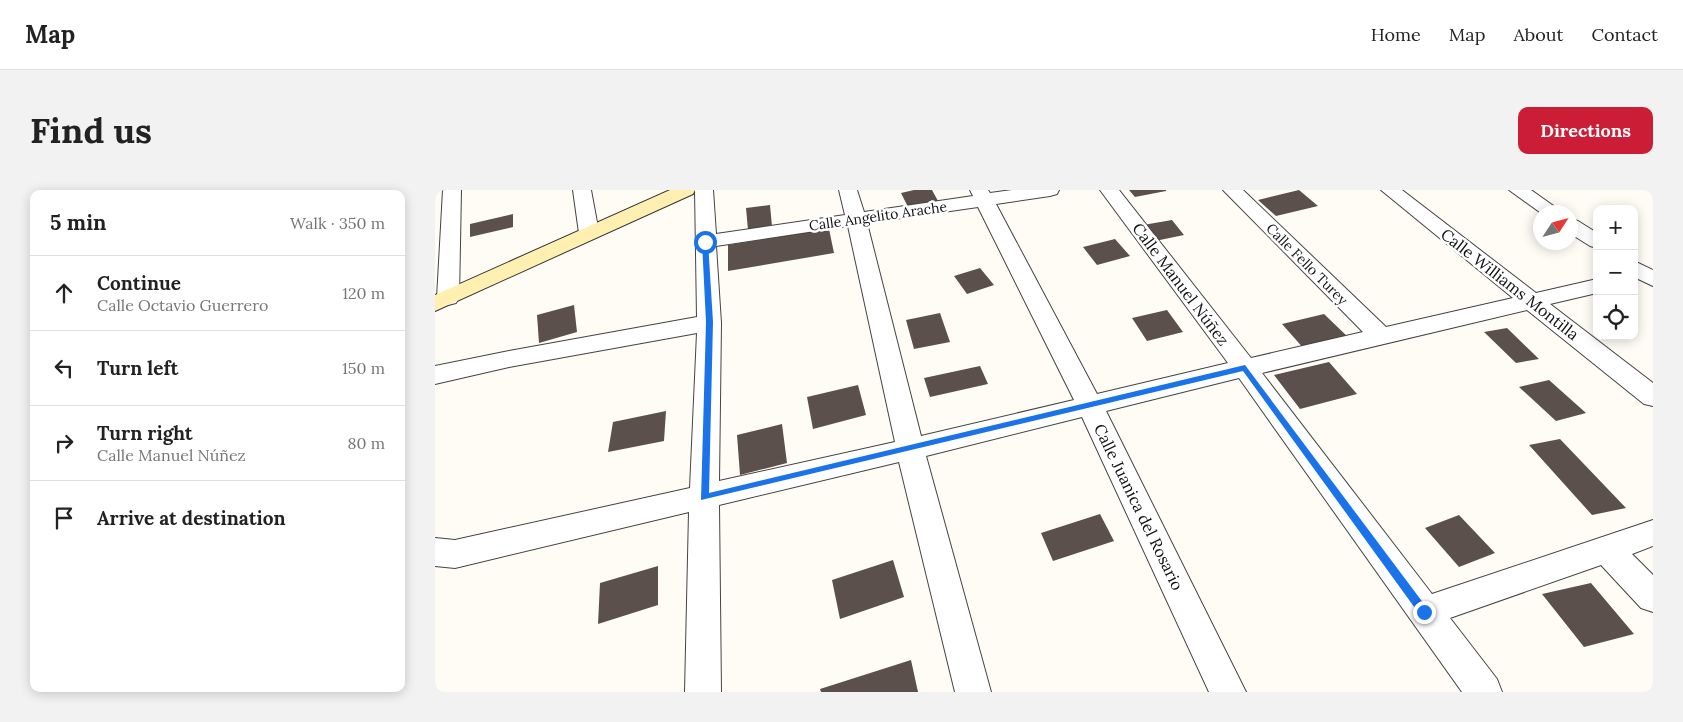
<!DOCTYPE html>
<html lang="en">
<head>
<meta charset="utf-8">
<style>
  body { margin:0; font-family:Lora,serif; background:#f2f2f2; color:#222 }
  .controls { position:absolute; right:15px; top:15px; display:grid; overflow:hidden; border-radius:10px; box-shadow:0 2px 12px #0003 }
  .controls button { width:45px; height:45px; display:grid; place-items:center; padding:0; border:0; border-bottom:1px solid #e0e0e0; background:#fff; color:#222; font:25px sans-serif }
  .compass { position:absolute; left:1098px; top:15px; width:45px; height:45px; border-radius:50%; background:#fff; box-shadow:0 2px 12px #0003; rotate:54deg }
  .stop { position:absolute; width:15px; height:15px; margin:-11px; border:4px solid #1a73e8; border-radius:50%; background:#fff }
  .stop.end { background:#1a73e8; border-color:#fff; box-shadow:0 1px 5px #0008 }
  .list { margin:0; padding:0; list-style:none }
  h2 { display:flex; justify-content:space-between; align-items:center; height:65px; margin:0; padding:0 20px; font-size:21px }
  h2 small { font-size:16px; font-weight:400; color:#767676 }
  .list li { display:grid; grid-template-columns:32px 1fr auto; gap:15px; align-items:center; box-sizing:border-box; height:75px; padding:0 20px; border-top:1px solid #e0e0e0 }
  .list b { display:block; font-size:19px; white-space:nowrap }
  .list p { margin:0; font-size:16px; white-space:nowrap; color:#767676 }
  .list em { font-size:16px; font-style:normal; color:#767676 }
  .icon { flex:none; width:28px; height:28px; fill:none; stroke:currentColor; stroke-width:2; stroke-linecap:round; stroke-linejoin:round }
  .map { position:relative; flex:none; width:1218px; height:502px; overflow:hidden; border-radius:10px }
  header { display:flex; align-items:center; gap:30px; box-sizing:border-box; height:70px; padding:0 25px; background:#fff; border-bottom:1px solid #e0e0e0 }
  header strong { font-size:24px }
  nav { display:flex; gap:28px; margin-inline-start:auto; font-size:18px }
  .intro { display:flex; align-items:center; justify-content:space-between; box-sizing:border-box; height:120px; padding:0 30px }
  h1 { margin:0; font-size:35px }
  .button { padding:12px 22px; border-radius:10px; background:#cc1d37; color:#fff; font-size:18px; font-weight:700 }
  main { display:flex; gap:30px; padding:0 30px }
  aside { flex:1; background:#fff; border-radius:10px; box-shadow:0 2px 12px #0003 }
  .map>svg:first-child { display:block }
  .building { fill:#5b504c }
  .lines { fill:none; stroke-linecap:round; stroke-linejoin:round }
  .street-casing { stroke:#444; stroke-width:2 }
  .secondary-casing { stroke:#333; stroke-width:2 }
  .street { fill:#fff; fill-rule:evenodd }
  .secondary { fill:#ffefb0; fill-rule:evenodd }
  .route { fill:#1a73e8 }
  .labels { text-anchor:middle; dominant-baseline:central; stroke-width:5; stroke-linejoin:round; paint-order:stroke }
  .far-street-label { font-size:14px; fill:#111; stroke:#fff }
  .street-label { font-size:16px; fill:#111; stroke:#fff }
</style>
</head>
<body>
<header>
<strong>Map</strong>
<nav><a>Home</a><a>Map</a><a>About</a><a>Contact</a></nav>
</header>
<div class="intro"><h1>Find us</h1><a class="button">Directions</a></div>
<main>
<aside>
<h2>5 min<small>Walk · 350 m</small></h2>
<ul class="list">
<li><svg class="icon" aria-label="ahead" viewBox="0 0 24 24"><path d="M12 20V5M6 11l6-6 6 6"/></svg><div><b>Continue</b><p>Calle Octavio Guerrero</p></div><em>120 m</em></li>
<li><svg class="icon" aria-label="left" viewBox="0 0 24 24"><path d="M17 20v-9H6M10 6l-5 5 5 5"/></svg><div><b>Turn left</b></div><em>150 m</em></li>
<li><svg class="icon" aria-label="right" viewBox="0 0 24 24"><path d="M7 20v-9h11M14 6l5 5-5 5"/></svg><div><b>Turn right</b><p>Calle Manuel Núñez</p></div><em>80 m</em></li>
<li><svg class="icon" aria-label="arrive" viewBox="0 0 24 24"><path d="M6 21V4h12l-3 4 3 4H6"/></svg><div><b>Arrive at destination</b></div></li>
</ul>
</aside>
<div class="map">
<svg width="1218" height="502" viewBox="0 0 1218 502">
  <rect width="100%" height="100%" fill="#fffcf5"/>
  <path class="building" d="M 479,0 L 497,0 L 503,11 L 473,17 L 466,3 Z
    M 694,0 L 731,0 L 731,1 L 700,7 Z
    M 864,0 L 883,16 L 841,26 L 823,10 Z
    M 335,15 L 337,36 L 313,40 L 311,18 Z
    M 78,24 L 78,37 L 35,47 L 35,34 Z
    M 737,30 L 749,45 L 720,51 L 708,35 Z
    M 394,39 L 399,63 L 293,81 L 293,55 Z
    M 680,49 L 695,66 L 662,75 L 648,57 Z
    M 545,78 L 559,95 L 532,104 L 519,86 Z
    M 139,115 L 142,142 L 104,153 L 102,125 Z
    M 732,120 L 748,142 L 712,151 L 697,128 Z
    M 505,123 L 515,152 L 479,159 L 471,130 Z
    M 889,124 L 914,148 L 870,160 L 847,134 Z
    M 1072,138 L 1104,169 L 1081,173 L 1049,142 Z
    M 894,172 L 922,204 L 865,219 L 839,185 Z
    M 545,176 L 553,194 L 495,207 L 489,188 Z
    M 1114,190 L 1151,223 L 1121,231 L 1084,197 Z
    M 423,195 L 431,225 L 378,239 L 372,207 Z
    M 231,221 L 229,251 L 173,262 L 178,232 Z
    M 347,234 L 352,273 L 305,285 L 302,245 Z
    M 1125,249 L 1191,318 L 1157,325 L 1094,255 Z
    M 665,324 L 679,351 L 618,371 L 606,343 Z
    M 1024,325 L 1060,363 L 1024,377 L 990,338 Z
    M 458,370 L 469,407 L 405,429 L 397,390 Z
    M 223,376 L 223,415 L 163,434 L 165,393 Z
    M 1156,393 L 1199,444 L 1149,457 L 1107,404 Z
    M 476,470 L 483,502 L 386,502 L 385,499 Z"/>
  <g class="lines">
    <defs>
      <path id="street" d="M 8,0 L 26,0 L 24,108 L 21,113 L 13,115 L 5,113 L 2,108 Z
        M 138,0 L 156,0 L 164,43 L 161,47 L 154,49 L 147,47 L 144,43 Z
        M 260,0 L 278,0 L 281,44 L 410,25 L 404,0 L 422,0 L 429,22 L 538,6 L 535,0 L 553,0 L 555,3 L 577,0 L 624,0 L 622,4 L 615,6 L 561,14 L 662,204 L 793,173 L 665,0 L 684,0 L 816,168 L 928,142 L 788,0 L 808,0 L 951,137 L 1078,108 L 946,0 L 967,0 L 1101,103 L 1162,89 L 1162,103 L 1115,114 L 1218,193 L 1218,216 L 1209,214 L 1092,120 L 827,183 L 997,404 L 1218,330 L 1218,356 L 1197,364 L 1218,385 L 1218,422 L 1206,418 L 1166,375 L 1015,428 L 1062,489 L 1067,502 L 1027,502 L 804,188 L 671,221 L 811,502 L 774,502 L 647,227 L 491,266 L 556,502 L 520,502 L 464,272 L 284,315 L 286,502 L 250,502 L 254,322 L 20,378 L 0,376 L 0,348 L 20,350 L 255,298 L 262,143 L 74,177 L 0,194 L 0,176 L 74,161 L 262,127 ZM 543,17 L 639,210 L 486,246 L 432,33 ZM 413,36 L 460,252 L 284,291 L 286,133 L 281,56 Z
        M 1074,0 L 1096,0 L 1127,22 L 1106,23 Z
        M 1136,29 L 1143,31 L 1162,43 L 1162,58 L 1155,56 L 1136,44 Z
        M 1199,71 L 1218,80 L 1218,96 L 1199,87 Z"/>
      <path id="secondary" d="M 235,0 L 260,0 L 258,4 L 0,121 L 0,105 Z"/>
    </defs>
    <use href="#street" class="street-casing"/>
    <use href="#secondary" class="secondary-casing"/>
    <use href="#street" class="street"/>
    <use href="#secondary" class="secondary"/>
  </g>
  <path class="route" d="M 270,50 L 273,52 L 278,132 L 274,303 L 810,175 L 992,418 L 992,425 L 985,425 L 808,181 L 266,310 L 271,132 L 267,52 Z"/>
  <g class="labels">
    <g class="far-street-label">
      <text transform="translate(443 26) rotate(-8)">Calle Angelito Arache</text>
      <text transform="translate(872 74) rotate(45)">Calle Fello Turey</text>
    </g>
    <g class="street-label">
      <text transform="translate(746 94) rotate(53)">Calle Manuel Núñez</text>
      <text transform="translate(1075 94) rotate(38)">Calle Williams Montilla</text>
      <text transform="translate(704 317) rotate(64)">Calle Juanica del Rosario</text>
    </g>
  </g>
</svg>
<div class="controls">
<button>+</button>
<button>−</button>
<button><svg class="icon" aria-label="locate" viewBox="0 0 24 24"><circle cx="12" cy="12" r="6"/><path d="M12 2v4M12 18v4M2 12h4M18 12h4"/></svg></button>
</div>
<svg class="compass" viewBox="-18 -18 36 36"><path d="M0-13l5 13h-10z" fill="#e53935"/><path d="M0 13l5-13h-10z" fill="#767676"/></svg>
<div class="stop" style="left:270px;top:52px"></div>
<div class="stop end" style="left:989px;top:422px"></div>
</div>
</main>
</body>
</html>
